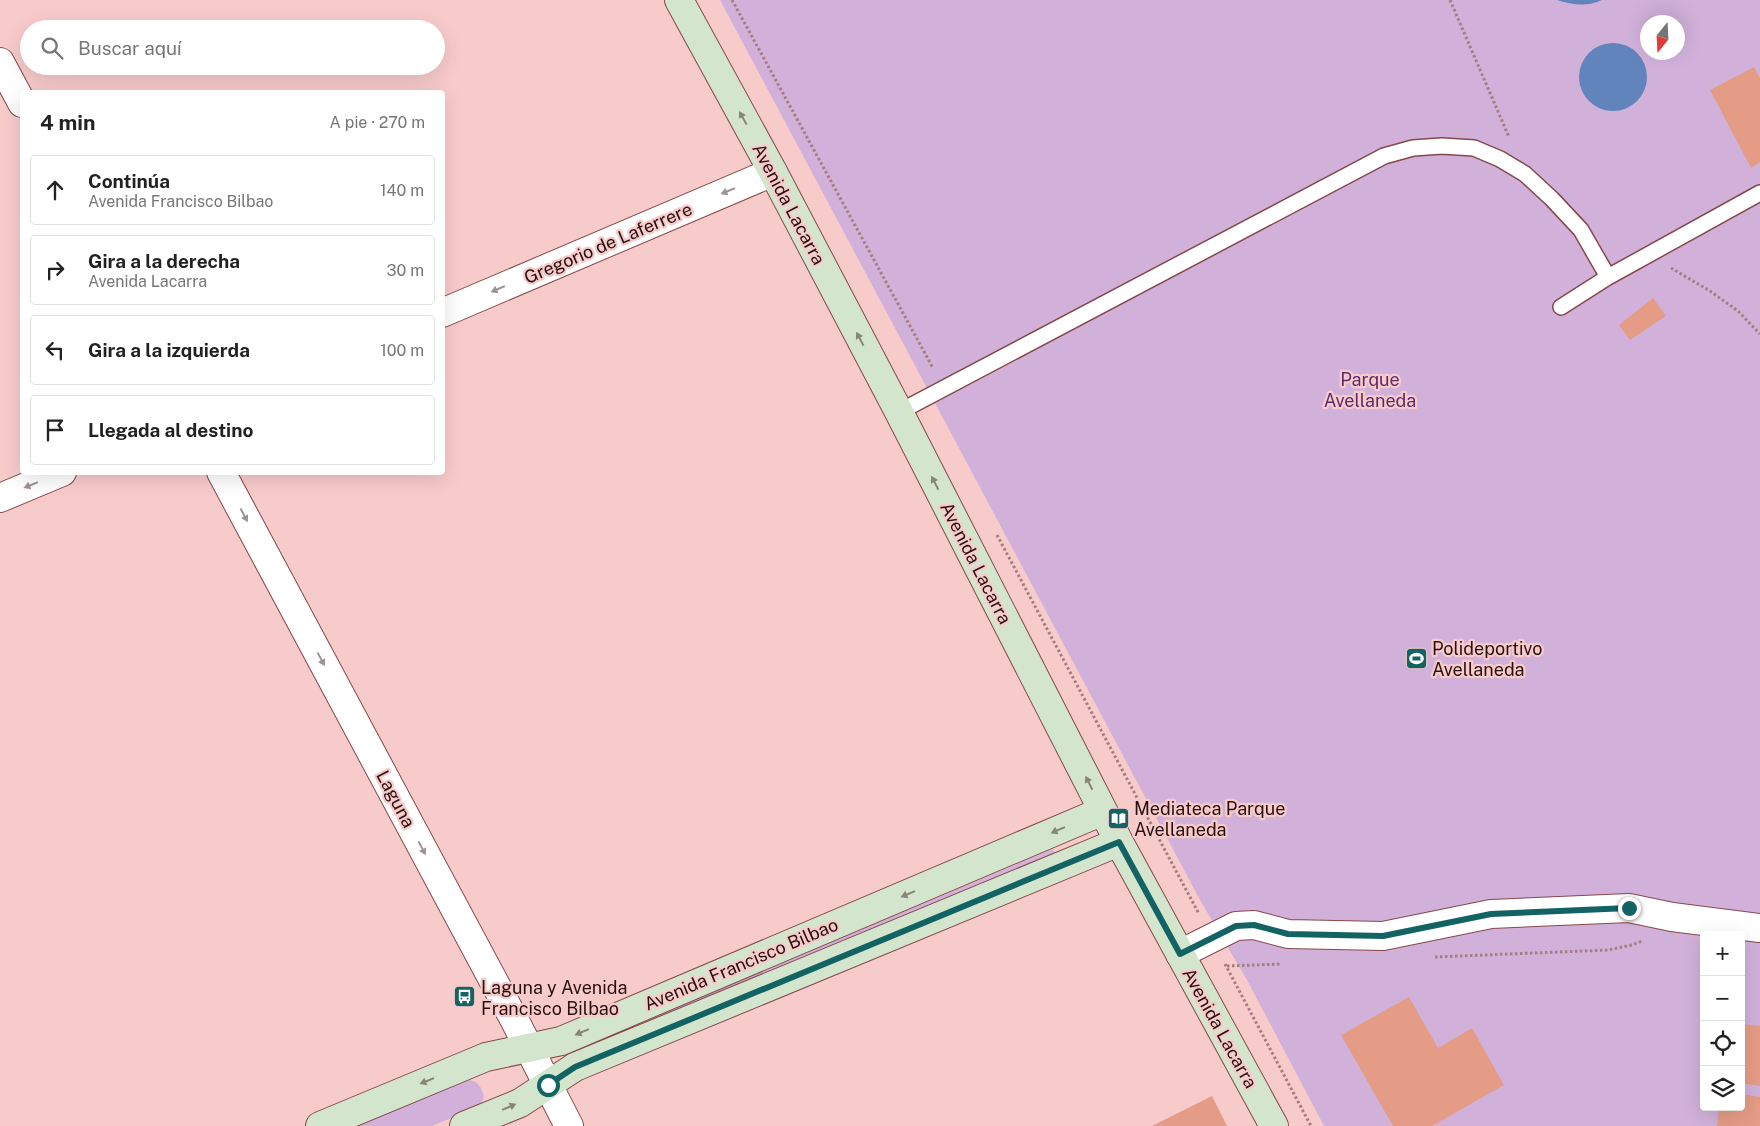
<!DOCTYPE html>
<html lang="es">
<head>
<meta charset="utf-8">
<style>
  body { margin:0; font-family:"Public Sans",sans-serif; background:#f2f2f2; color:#222 }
  .controls { position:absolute; right:15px; bottom:15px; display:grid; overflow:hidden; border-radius:5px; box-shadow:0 5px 20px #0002 }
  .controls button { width:45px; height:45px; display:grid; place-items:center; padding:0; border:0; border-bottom:1px solid #e0e0e0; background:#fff; color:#222; font:25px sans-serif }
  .compass { position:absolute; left:1640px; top:15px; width:45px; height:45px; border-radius:50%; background:#fff; box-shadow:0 5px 20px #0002; rotate:198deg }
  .stop { position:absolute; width:15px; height:15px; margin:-11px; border:4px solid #136365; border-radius:50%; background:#fff }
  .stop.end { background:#136365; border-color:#fff; box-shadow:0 1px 5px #0008 }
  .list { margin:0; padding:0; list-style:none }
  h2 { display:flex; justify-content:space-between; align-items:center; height:65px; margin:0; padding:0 20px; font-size:21px }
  h2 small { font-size:16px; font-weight:400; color:#767676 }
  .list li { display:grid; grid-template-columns:32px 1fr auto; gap:15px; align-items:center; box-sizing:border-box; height:70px; margin:0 10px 10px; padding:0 10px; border:1px solid #e0e0e0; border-radius:5px }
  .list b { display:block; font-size:19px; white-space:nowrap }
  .list p { margin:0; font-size:16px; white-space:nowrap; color:#767676 }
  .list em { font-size:16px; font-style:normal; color:#767676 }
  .icon { flex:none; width:28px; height:28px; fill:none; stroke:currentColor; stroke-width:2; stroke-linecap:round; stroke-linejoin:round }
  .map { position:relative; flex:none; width:1760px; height:1126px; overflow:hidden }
  .search { position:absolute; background:#fff; box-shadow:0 5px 20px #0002; left:20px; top:20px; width:425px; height:55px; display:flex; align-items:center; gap:12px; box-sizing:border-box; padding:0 18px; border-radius:28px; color:#767676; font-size:19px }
  .panel { position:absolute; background:#fff; box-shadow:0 5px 20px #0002; left:20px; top:90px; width:425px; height:385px; border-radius:5px }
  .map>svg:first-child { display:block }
  .green { fill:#d1b1da; fill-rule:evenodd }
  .water { fill:#6084bb }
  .building { fill:#e49c86 }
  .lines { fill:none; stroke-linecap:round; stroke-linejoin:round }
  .lane-casing { stroke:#86484a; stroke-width:18 }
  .street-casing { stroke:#86484a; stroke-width:30 }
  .secondary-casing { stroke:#86484a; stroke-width:30 }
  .path { stroke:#a37e7f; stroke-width:3; stroke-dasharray:2.5 2.5; stroke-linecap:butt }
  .lane { stroke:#fff; stroke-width:15 }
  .street { stroke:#fff; stroke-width:28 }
  .secondary { stroke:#d3e6cd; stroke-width:28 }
  .oneway { fill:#868578 }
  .oneway2 { fill:#9e9393 }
  .route { stroke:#136365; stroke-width:6 }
  .labels { text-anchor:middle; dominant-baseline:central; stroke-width:4.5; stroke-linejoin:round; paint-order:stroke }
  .street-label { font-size:18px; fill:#280f10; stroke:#f8cbcb }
  .park-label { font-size:18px; fill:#5e2a6e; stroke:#f8cbcb }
  .poi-label { font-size:18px; fill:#280f10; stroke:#f8cbcb; text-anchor:start }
</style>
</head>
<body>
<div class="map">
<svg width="1760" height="1126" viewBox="0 0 1760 1126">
  <rect width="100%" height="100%" fill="#f8cbcb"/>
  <path class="green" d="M 720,0 L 1760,0 L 1760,1126 L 1324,1126 L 1247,980 L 1200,900 ZM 1648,22 L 1678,22 L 1678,52 L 1648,52 ZM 1704,935 L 1741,935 L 1741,1107 L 1704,1107 Z
    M 1053,849 L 1055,853 L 586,1049 L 584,1046 Z
    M 466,1079 L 476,1082 L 481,1088 L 484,1096 L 481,1104 L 471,1110 L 432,1126 L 353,1126 Z"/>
  <path class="water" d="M 1557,0 L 1602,0 C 1588,7 1572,5 1557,0 Z
    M1579 77a34 34 0 1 1 68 0a34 34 0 1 1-68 0Z"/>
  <path class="building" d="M 1754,67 L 1760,78 L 1760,162 L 1751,168 L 1710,90 Z
    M 1653,298 L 1666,316 L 1630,340 L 1619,325 Z
    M 1409,997 L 1438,1048 L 1472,1028 L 1504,1085 L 1432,1126 L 1393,1126 L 1341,1035 Z
    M 1741,1024 L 1760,1026 L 1760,1086 L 1741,1083 Z
    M 1741,1094 L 1760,1097 L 1760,1126 L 1717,1126 L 1719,1109 L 1714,1107 L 1741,1107 Z
    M 1212,1096 L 1227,1126 L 1152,1126 Z"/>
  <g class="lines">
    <defs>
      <path id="lane" d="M 1561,307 L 1608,277 L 1760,193
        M 899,412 L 1384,156 L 1413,148 L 1442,146 L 1474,148 L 1500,159 L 1525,174 L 1552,199 L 1581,230 L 1608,277"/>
      <path id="street" d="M 0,62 L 22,103
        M 442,313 L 773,172
        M 221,472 L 515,1021 L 569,1126
        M 0,498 L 62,472
        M 1180,954 L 1236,926 L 1254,925 L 1288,934 L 1383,936 L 1491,914 L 1629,908 L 1672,917 L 1760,928"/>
      <path id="secondary" d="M 679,0 L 773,172 L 899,412 L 1119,842 L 1274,1126
        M 320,1126 L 486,1057 L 561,1041 L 1103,811
        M 464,1126 L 520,1103 L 575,1067 L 1119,842"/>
    </defs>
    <use href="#lane" class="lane-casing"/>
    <use href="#street" class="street-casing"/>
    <use href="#secondary" class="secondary-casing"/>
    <path class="path" d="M 732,0 L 933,368
      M 1450,0 L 1509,137
      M 1671,268 L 1710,291 L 1738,311 L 1760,334
      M 997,535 L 1199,914
      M 1435,957 L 1608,950 L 1632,945 L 1642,941
      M 1225,964 L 1311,1126
      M 1227,966 L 1281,964"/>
    <use href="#lane" class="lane"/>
    <use href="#street" class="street"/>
    <use href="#secondary" class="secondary"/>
  </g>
  <defs><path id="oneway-solid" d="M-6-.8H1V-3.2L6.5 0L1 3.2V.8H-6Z" transform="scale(1.25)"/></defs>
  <g class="oneway">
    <use href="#oneway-solid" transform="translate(743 118) rotate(-119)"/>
    <use href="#oneway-solid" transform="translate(860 339) rotate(-118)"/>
    <use href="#oneway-solid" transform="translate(935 483) rotate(-117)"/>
    <use href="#oneway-solid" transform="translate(1089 783) rotate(-117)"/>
    <use href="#oneway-solid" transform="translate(1058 830) rotate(157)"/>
    <use href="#oneway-solid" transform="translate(908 894) rotate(157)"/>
    <use href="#oneway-solid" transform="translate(582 1032) rotate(157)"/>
    <use href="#oneway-solid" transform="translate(427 1081) rotate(158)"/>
    <use href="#oneway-solid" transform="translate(509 1107) rotate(-23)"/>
  </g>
  <g class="oneway2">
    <use href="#oneway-solid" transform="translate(728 191) rotate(157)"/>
    <use href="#oneway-solid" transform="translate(498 289) rotate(157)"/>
    <use href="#oneway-solid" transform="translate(31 485) rotate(158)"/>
    <use href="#oneway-solid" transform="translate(244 515) rotate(62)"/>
    <use href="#oneway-solid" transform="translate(321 659) rotate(62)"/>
    <use href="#oneway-solid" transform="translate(422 848) rotate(62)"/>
  </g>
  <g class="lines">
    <path class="route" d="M 548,1085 L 575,1067 L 1119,842 L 1180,954 L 1236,926 L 1254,925 L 1288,934 L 1383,936 L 1491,914 L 1629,908"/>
  </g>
  <defs>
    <symbol id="stadium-square" viewBox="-11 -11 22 22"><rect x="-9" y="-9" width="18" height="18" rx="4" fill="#136365" stroke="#f8cbcb"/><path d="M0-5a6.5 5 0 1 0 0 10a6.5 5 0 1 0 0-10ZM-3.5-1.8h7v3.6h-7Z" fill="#fff"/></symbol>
    <symbol id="library-square" viewBox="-11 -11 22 22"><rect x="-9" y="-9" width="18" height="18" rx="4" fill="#136365" stroke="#f8cbcb"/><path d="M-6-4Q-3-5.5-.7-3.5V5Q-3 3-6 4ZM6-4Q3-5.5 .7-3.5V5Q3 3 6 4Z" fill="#fff"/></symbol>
    <symbol id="bus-square" viewBox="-11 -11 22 22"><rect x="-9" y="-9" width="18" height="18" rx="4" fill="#136365" stroke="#f8cbcb"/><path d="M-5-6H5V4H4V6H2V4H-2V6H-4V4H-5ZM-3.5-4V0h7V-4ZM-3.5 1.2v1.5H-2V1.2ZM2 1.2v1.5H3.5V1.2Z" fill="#fff"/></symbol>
  </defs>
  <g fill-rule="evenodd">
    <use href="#stadium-square" x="1404" y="646" width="25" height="25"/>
    <use href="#library-square" x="1106" y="806" width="25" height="25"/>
    <use href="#bus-square" x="452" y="984" width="25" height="25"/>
  </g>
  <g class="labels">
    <g class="street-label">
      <text transform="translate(789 204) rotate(62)">Avenida Lacarra</text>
      <text transform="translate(608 243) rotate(-23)">Gregorio de Laferrere</text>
      <text transform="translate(976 563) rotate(63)">Avenida Lacarra</text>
      <text transform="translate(396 799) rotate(62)">Laguna</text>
      <text transform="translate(741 964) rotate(-23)">Avenida Francisco Bilbao</text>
      <text transform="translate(1220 1028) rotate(61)">Avenida Lacarra</text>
    </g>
    <g class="park-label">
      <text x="1370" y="379">Parque<tspan x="1370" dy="21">Avellaneda</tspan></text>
    </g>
    <g class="poi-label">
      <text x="1432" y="648">Polideportivo<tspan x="1432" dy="21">Avellaneda</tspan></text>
      <text x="1134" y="808">Mediateca Parque<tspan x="1134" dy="21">Avellaneda</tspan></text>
      <text x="481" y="987">Laguna y Avenida<tspan x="481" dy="21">Francisco Bilbao</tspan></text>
    </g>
  </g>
</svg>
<div class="controls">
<button>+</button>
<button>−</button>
<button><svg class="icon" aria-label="locate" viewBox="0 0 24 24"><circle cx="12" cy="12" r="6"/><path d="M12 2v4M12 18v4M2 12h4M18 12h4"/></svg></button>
<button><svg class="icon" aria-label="layers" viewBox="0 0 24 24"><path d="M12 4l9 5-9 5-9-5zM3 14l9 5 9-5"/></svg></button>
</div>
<svg class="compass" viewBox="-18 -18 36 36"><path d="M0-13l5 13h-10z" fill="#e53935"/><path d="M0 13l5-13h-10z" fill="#767676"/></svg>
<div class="stop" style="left:548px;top:1085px"></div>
<div class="stop end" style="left:1629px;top:908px"></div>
<div class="search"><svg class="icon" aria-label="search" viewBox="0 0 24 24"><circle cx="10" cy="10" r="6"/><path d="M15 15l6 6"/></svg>Buscar aquí</div>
<section class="panel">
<h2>4 min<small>A pie · 270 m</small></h2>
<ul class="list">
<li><svg class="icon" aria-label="ahead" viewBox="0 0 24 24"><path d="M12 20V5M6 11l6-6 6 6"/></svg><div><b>Continúa</b><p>Avenida Francisco Bilbao</p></div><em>140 m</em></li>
<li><svg class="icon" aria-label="right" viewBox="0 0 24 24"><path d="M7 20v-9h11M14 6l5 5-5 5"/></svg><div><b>Gira a la derecha</b><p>Avenida Lacarra</p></div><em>30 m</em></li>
<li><svg class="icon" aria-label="left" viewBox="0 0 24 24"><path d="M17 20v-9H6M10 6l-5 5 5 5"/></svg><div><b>Gira a la izquierda</b></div><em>100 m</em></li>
<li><svg class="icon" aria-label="arrive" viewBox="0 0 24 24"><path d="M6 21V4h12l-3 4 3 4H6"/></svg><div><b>Llegada al destino</b></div></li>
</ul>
</section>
</div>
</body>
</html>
